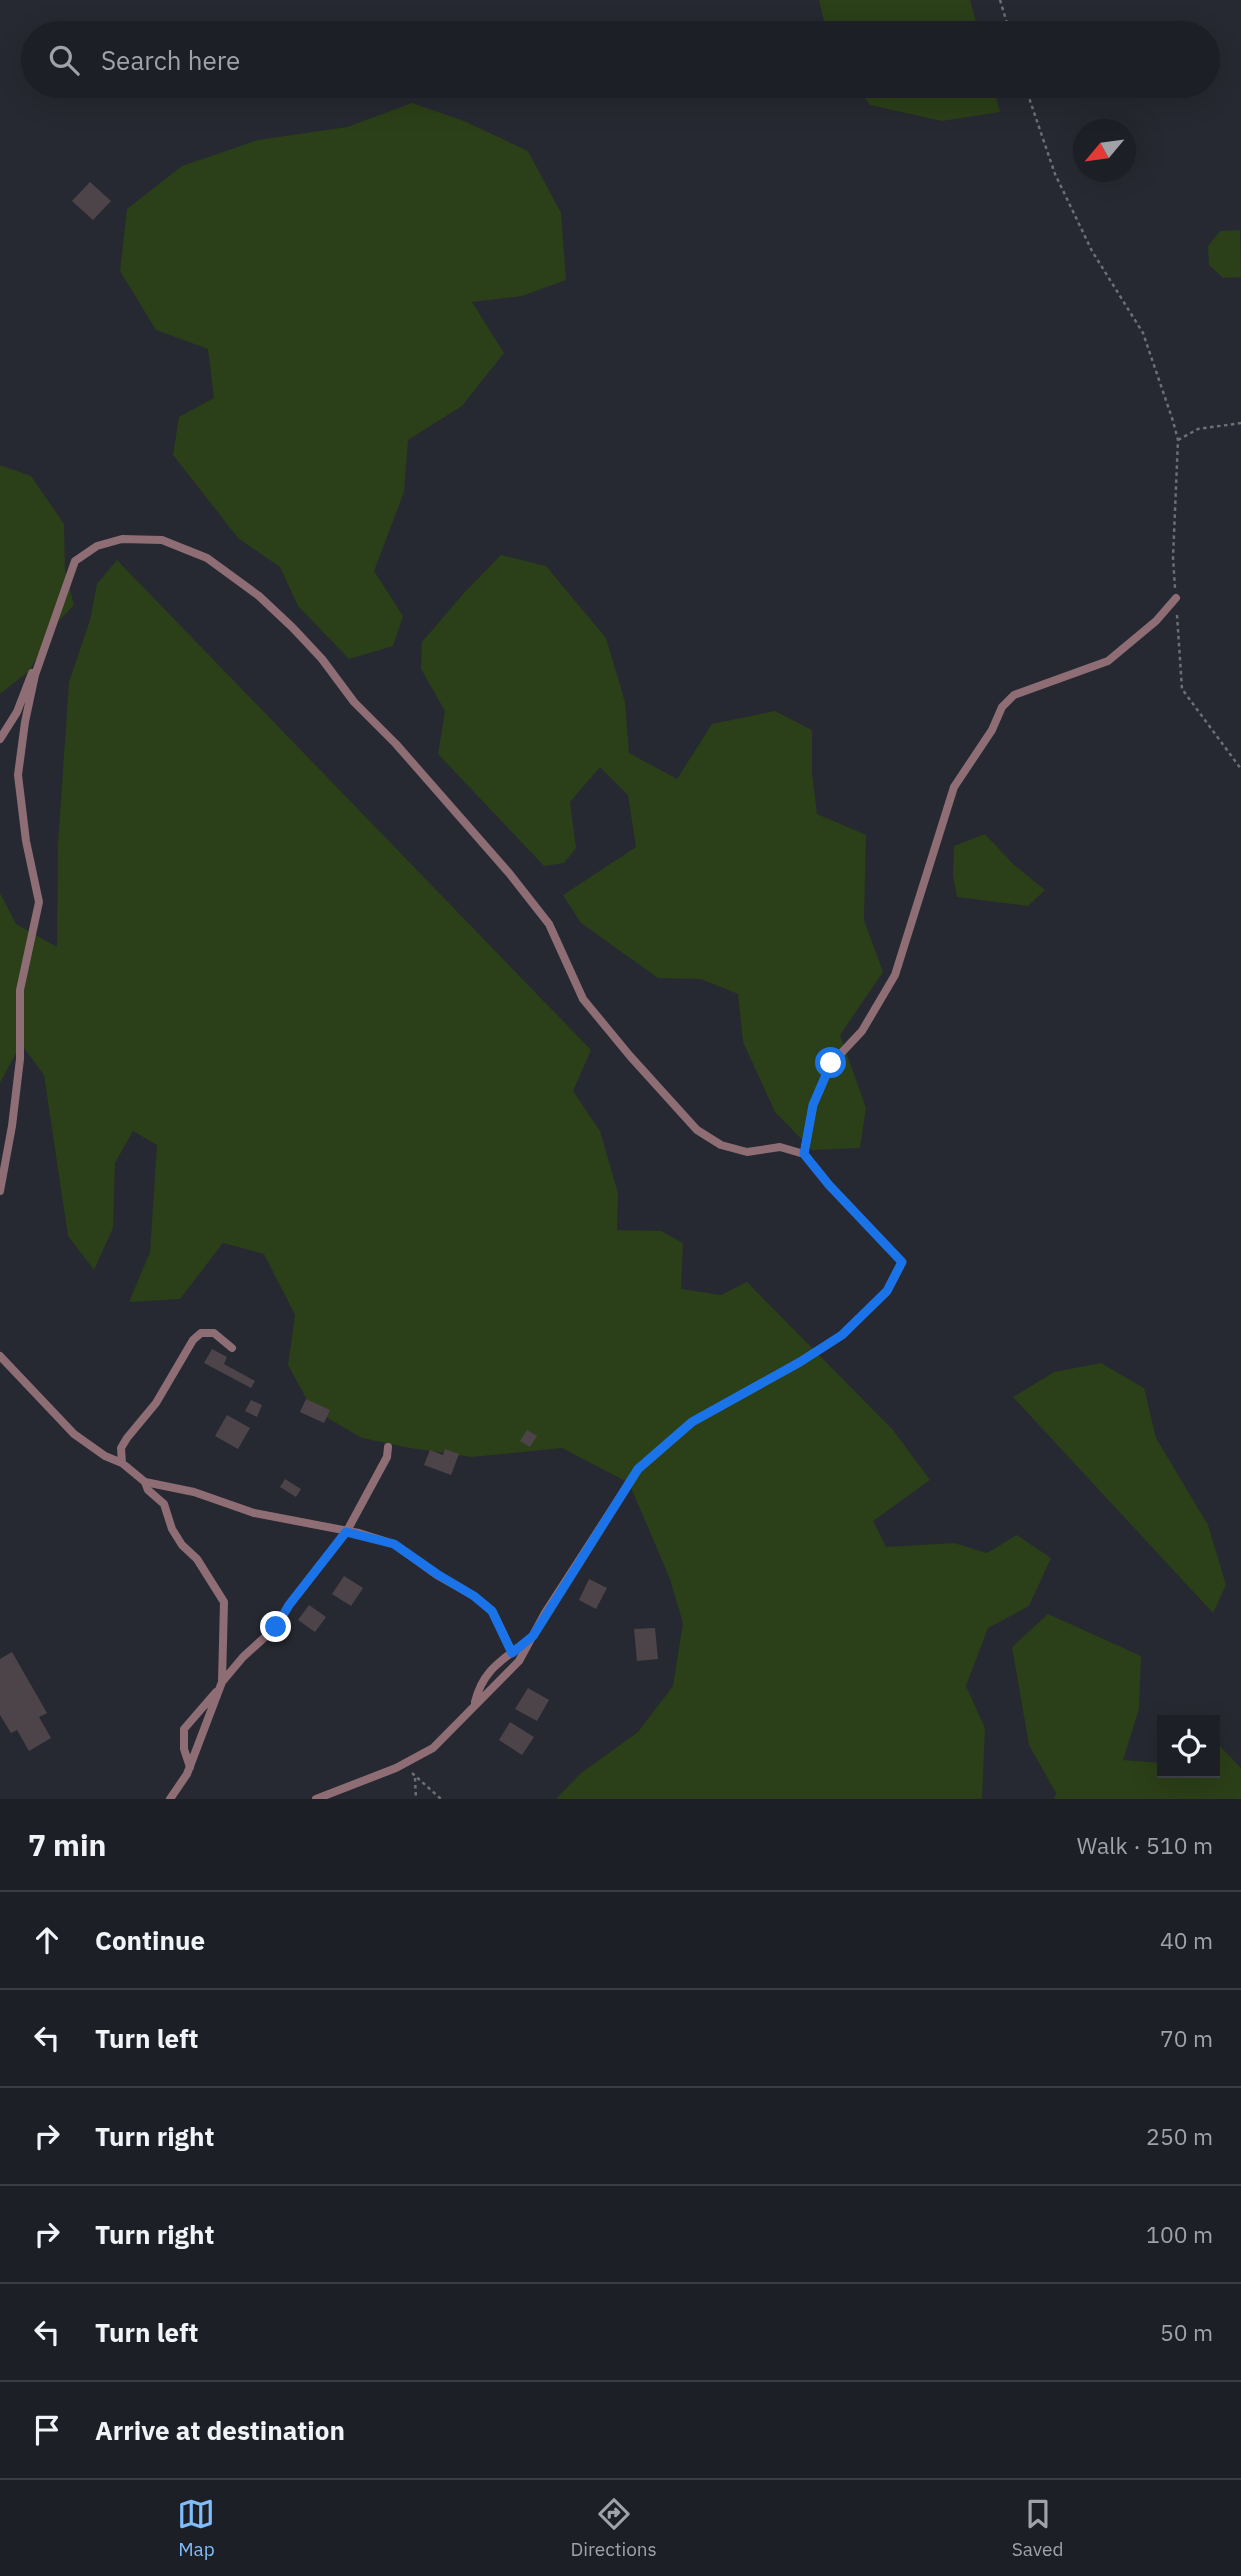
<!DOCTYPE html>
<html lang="en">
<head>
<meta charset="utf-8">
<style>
  body { margin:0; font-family:"IBM Plex Sans",sans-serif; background:#25272d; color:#f1f3f6 }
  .controls { position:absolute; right:21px; bottom:21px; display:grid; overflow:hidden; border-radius:0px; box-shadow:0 7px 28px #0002 }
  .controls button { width:63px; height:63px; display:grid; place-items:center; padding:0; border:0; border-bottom:2px solid #3a3d42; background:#1c1f25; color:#f1f3f6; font:35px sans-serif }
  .compass { position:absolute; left:1073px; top:119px; width:63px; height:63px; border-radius:50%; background:#1c1f25; box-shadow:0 7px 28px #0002; rotate:241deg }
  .stop { position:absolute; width:21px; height:21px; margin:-16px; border:5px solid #1a73e8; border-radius:50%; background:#fff }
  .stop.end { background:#1a73e8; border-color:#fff; box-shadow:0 2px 7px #0008 }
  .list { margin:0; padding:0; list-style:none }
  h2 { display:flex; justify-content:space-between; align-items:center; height:91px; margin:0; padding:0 28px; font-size:30px }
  h2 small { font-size:23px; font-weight:400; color:#a0a2a7 }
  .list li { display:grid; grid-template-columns:46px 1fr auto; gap:21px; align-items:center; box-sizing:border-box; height:98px; padding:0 28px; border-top:2px solid #3a3d42 }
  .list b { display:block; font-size:26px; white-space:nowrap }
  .list em { font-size:23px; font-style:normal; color:#a0a2a7 }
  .icon { flex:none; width:38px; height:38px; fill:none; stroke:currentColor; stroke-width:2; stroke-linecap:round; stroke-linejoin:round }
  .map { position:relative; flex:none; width:1241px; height:1799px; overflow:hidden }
  .search { position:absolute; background:#1c1f25; box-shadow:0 7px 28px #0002; left:21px; right:21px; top:21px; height:77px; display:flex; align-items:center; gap:18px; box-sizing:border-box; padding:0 24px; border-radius:38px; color:#a0a2a7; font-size:26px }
  .sheet { height:679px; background:#1c1f25 }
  nav { display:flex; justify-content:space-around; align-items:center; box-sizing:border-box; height:98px; border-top:2px solid #3a3d42; background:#1c1f25; font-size:19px; color:#a0a2a7 }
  nav a { display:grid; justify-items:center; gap:4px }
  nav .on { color:#80bdfa }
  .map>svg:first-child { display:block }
  .green { fill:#2b3f18 }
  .building { fill:#4d444a }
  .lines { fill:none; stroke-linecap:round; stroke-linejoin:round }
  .path { stroke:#6c6f76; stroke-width:2.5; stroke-dasharray:3.5 3.5; stroke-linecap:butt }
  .service { stroke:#8f6d74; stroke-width:8 }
  .route { stroke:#1a73e8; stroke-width:9 }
</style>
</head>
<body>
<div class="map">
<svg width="1241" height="1799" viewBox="0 0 1241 1799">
  <rect width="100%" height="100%" fill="#262931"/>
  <path class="green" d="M 819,0 L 970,0 L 979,33 L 827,33 Z
    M 858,86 L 993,86 L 1000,112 L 942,121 L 870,105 Z
    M 412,103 L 464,121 L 528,151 L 561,213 L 566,280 L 522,296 L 472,302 L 504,353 L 462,406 L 408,440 L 404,492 L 374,571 L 403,616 L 393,646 L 349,659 L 298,606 L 280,567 L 238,538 L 173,455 L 179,417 L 214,398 L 208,349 L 156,330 L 120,271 L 127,209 L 182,166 L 258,140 L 347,127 Z
    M 1240,230 L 1241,277 L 1223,278 L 1209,265 L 1208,246 L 1220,231 Z
    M 0,465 L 31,476 L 64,524 L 65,570 L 74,605 L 56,624 L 29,671 L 0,694 Z
    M 501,555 L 546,566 L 606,638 L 625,702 L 629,753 L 677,779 L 712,724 L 775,711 L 812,730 L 812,773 L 817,814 L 866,835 L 864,920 L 883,972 L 840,1035 L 866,1108 L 860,1148 L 812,1150 L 775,1112 L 743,1042 L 738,994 L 701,979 L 658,978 L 581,923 L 563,895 L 636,847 L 628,795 L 600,767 L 570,802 L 576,848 L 564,863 L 544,866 L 438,754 L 445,711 L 421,669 L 422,642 L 463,594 Z
    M 117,560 L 591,1050 L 573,1091 L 600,1131 L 618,1193 L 617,1230 L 661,1231 L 683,1243 L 681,1289 L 721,1295 L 747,1282 L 893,1430 L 930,1480 L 873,1521 L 886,1547 L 954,1543 L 987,1553 L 1017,1535 L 1051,1558 L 1029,1606 L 988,1628 L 966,1686 L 985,1728 L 982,1799 L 556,1799 L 581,1773 L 638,1732 L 673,1686 L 683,1623 L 670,1579 L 629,1483 L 562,1448 L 472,1457 L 410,1448 L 362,1438 L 312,1409 L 288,1365 L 295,1315 L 264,1254 L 223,1243 L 180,1299 L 129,1302 L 150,1252 L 157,1145 L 133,1131 L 115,1163 L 113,1228 L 94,1270 L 68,1236 L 44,1075 L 21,1044 L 0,1083 L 0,893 L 16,924 L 57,947 L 58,845 L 69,682 L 90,620 L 97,584 Z
    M 985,834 L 1013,864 L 1045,890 L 1028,906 L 957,897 L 953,876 L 954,846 Z
    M 1101,1363 L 1144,1388 L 1156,1438 L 1208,1525 L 1226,1585 L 1213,1613 L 1013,1397 L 1054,1372 Z
    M 1048,1614 L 1141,1656 L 1139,1709 L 1123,1760 L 1162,1763 L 1162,1773 L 1215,1773 L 1215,1741 L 1241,1768 L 1241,1799 L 1054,1799 L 1056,1793 L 1029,1745 L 1012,1647 Z"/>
  <path class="building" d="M 90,182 L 111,201 L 93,220 L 72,201 Z
    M 212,1349 L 227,1357 L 224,1364 L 255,1381 L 251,1388 L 204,1363 Z
    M 306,1399 L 330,1410 L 324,1423 L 300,1412 Z
    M 251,1400 L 262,1405 L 257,1417 L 245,1411 Z
    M 227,1415 L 250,1428 L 238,1449 L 215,1436 Z
    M 527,1430 L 537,1436 L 530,1447 L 520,1441 Z
    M 445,1449 L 459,1454 L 451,1475 L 424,1465 L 430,1450 L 443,1455 Z
    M 285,1479 L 301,1489 L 296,1497 L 280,1487 Z
    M 344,1576 L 363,1588 L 351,1606 L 332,1594 Z
    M 589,1579 L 607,1588 L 596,1609 L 579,1600 Z
    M 309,1605 L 326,1617 L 315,1632 L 298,1620 Z
    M 655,1628 L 658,1659 L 637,1661 L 634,1629 Z
    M 12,1652 L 47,1713 L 39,1717 L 51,1738 L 29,1751 L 17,1730 L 11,1733 L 0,1715 L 0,1659 Z
    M 528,1688 L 549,1700 L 537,1721 L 515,1709 Z
    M 510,1722 L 534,1737 L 522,1755 L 499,1740 Z"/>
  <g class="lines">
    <path class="path" d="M 1000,0 L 1010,33
      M 1025,86 L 1055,174 L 1092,251 L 1143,333 L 1173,421 L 1178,440 L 1173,558 L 1175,588
      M 1178,440 L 1198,429 L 1241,423
      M 1177,615 L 1182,689 L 1241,769
      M 412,1773 L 441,1799
      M 415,1778 L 416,1799"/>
    <path class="service" d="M 0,739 L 17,712 L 32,673
      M 0,1191 L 12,1126 L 20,1059 L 20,990 L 39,902 L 26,841 L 18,775 L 25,722 L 35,675 L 75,561 L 97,546 L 122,539 L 162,540 L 207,558 L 259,596 L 293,628 L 322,659 L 354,702 L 396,744 L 509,873 L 549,924 L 583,999 L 630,1056 L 697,1130 L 721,1145 L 747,1152 L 780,1147 L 804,1154
      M 0,1356 L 74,1434 L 105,1456 L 122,1463 L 145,1482 L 148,1490 L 164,1504 L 172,1529 L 182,1545 L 197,1559 L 224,1602 L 222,1682
      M 122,1463 L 121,1448 L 127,1438 L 156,1403 L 193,1340 L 201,1333 L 214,1333 L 232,1348
      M 145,1482 L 194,1492 L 254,1513 L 359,1533 L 394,1544 L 437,1575 L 474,1596 L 492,1611 L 512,1652
      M 475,1702 C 483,1669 503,1660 528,1640
      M 190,1767 L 184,1749 L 184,1729 L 216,1692
      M 170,1799 L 187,1774 L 222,1682 L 243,1657 L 276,1627 L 289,1605 L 348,1529 L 387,1457 L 388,1447
      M 316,1799 L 396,1768 L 433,1748 L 519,1661 L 545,1613 L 638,1469 L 692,1422 L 800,1362 L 842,1335 L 887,1291 L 902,1262 L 829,1185 L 804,1154 L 813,1105 L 831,1064 L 862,1031 L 895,975 L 954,787 L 992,730 L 1002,707 L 1014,695 L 1108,661 L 1156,621 L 1176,598"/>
  </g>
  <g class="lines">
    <path class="route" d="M 276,1627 L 289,1605 L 346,1532 L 394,1544 L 437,1574 L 474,1596 L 492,1611 L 512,1653 L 533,1636 L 638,1469 L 692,1422 L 800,1362 L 842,1335 L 887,1291 L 902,1262 L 829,1185 L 804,1154 L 813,1105 L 831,1063"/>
  </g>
</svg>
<div class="controls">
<button><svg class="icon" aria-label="locate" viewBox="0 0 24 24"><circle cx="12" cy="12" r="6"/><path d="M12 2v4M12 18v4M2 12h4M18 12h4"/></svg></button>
</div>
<svg class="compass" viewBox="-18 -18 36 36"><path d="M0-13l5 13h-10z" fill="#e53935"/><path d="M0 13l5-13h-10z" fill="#a0a2a7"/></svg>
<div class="stop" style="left:831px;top:1063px"></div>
<div class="stop end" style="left:276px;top:1627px"></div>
<div class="search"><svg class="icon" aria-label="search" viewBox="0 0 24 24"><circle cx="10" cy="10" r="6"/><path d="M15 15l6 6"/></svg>Search here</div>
</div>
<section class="sheet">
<h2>7 min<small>Walk · 510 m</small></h2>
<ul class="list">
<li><svg class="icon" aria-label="ahead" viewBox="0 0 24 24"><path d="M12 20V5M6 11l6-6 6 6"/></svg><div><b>Continue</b></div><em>40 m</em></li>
<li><svg class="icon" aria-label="left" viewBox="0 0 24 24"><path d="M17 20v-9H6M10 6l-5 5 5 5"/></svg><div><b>Turn left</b></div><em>70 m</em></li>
<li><svg class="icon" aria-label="right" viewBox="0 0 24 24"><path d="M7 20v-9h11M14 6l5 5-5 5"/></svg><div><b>Turn right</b></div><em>250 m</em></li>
<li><svg class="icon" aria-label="right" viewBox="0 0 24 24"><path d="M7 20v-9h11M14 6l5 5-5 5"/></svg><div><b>Turn right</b></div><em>100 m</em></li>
<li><svg class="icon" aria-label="left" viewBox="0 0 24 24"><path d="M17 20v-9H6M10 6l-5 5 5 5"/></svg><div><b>Turn left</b></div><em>50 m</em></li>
<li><svg class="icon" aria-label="arrive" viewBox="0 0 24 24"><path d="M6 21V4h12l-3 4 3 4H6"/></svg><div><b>Arrive at destination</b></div></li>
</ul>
</section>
<nav>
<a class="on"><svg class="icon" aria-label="map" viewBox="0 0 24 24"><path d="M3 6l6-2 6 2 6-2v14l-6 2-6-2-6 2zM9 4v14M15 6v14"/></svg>Map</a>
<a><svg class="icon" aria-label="directions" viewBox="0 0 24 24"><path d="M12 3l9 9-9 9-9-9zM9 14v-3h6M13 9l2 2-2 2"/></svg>Directions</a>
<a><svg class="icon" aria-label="saved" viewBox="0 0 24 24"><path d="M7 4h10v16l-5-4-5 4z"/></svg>Saved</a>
</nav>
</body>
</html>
